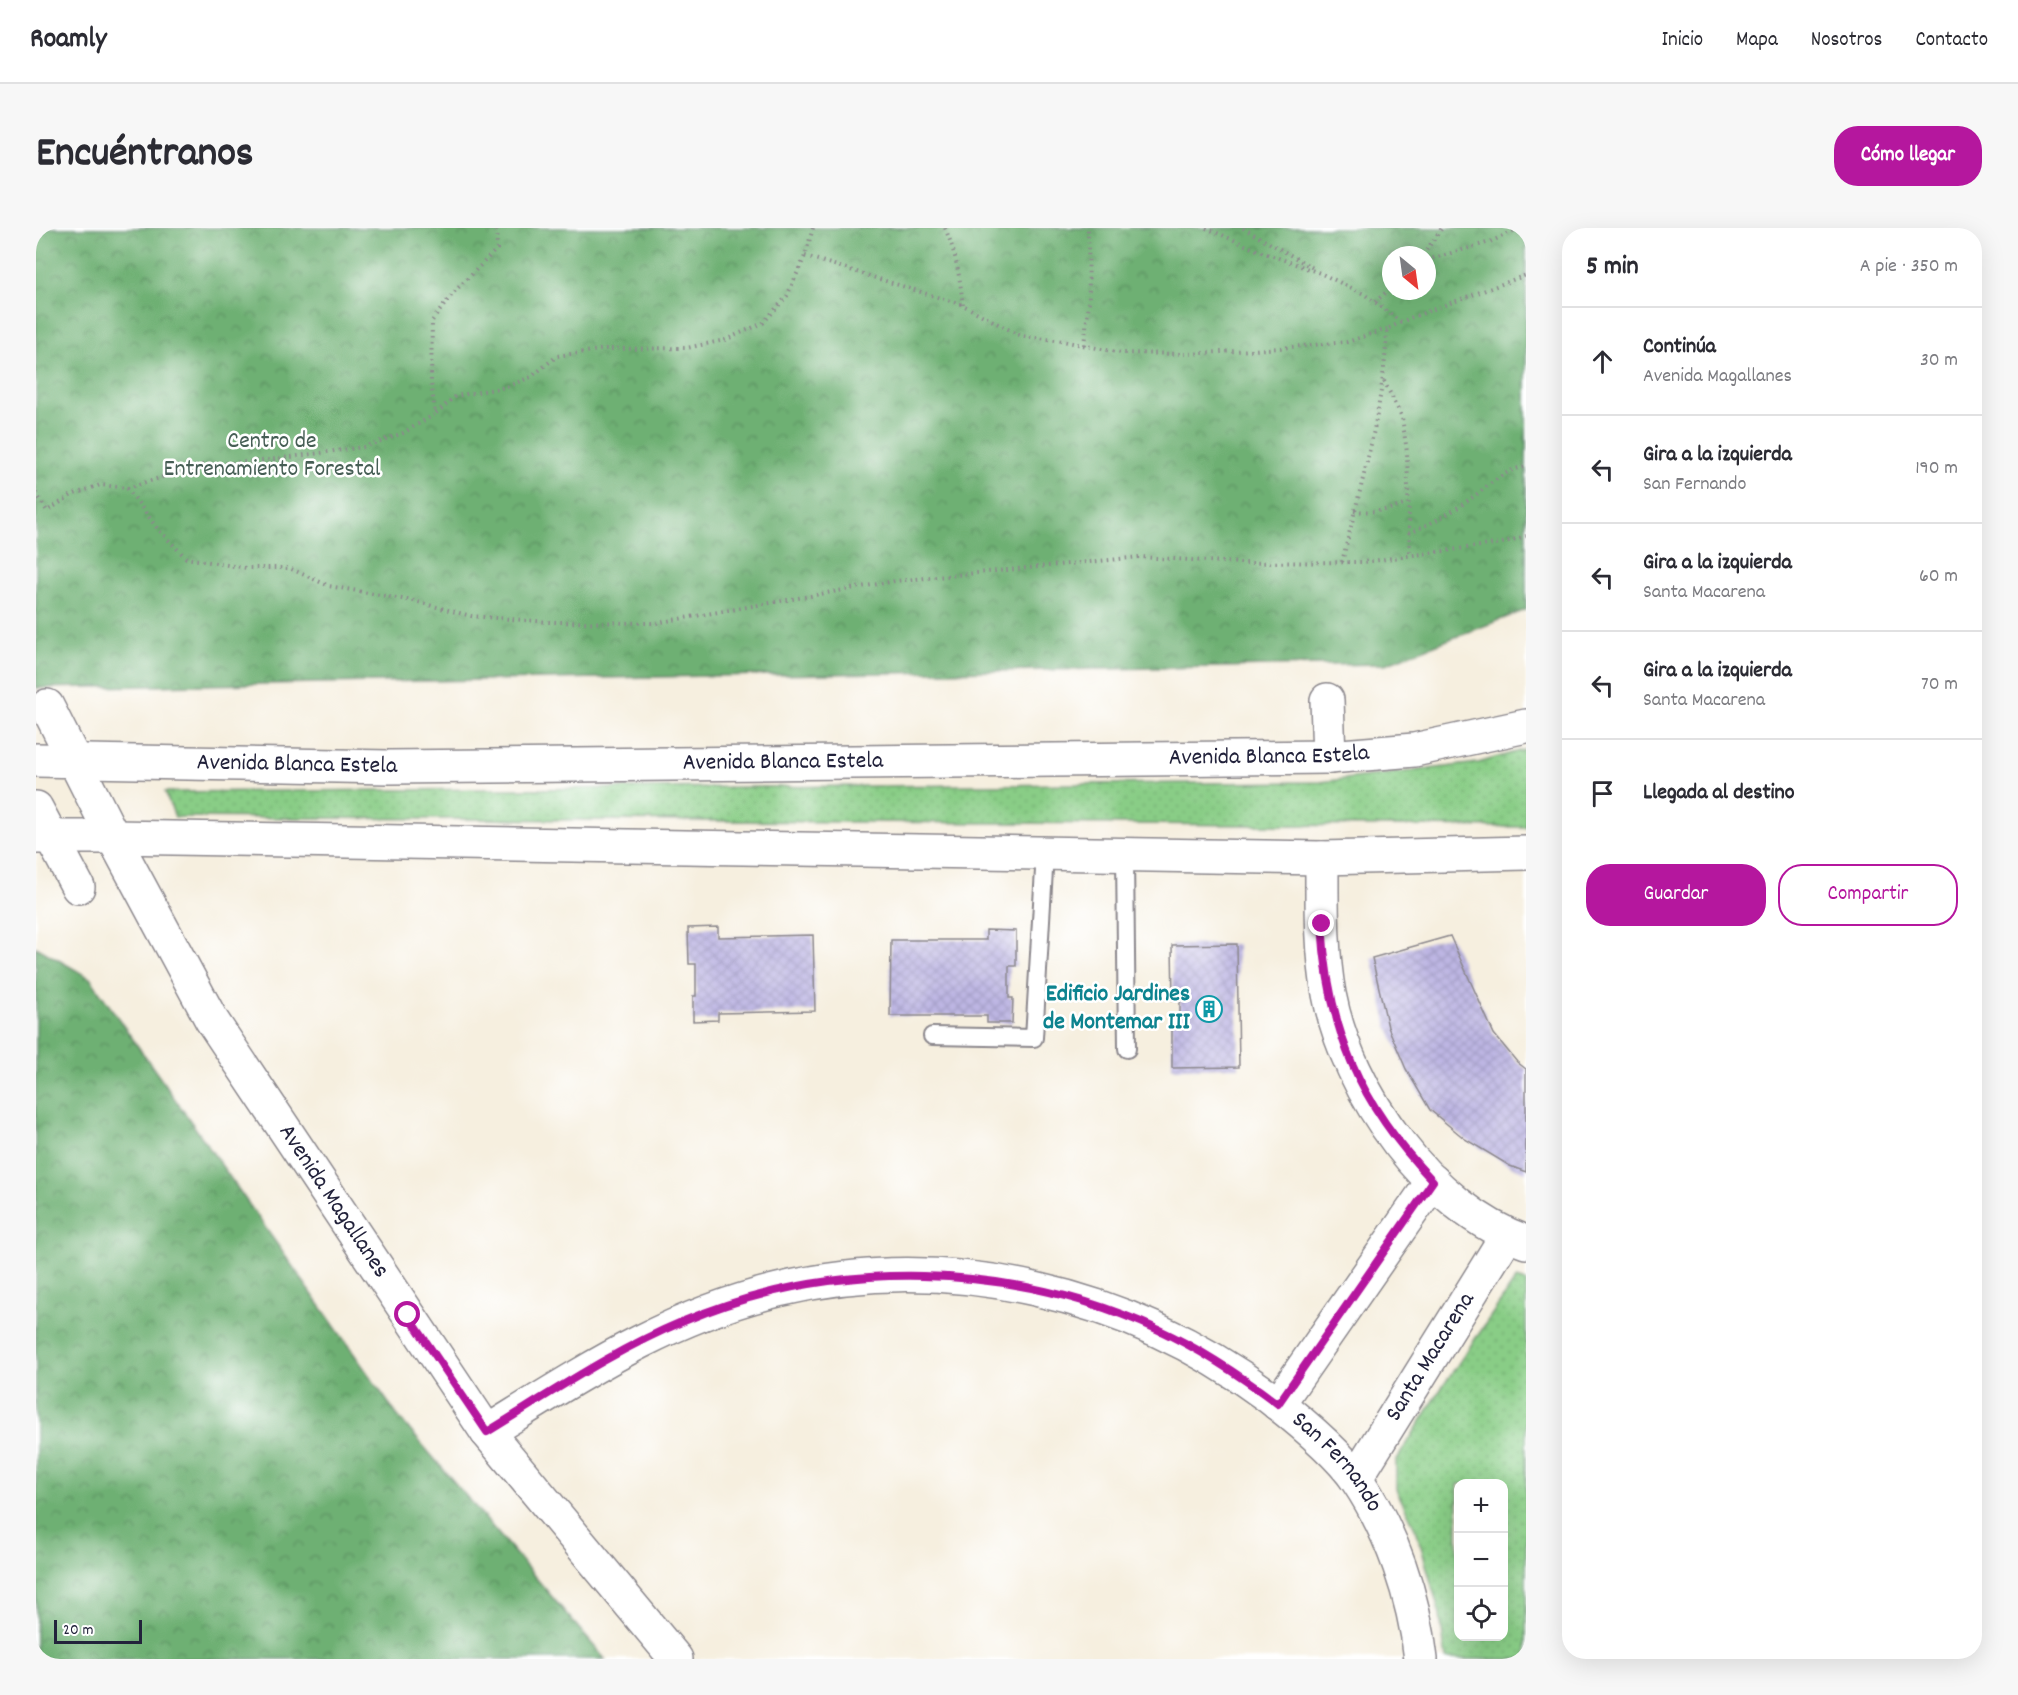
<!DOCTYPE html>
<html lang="es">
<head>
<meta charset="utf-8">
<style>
  body { margin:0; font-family:Dekko,sans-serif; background:#f7f7f7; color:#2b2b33 }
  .controls { position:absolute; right:18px; bottom:18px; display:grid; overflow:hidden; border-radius:12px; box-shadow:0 6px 24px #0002 }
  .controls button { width:54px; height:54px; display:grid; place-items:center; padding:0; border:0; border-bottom:2px solid #e1e1e2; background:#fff; color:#2b2b33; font:30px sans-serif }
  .compass { position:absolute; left:1346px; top:18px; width:54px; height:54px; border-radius:50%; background:#fff; box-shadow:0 6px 24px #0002; rotate:151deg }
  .scale { position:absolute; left:18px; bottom:15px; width:88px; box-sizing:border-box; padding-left:6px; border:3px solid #22223b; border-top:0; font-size:16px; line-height:21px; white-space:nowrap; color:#22223b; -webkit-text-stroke:4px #fff; paint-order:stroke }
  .stop { position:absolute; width:18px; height:18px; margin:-14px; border:4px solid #b5179e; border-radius:50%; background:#fff }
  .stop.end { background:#b5179e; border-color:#fff; box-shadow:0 2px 6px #0008 }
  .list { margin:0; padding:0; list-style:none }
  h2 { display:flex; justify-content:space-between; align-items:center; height:78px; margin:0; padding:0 24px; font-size:26px }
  h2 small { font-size:20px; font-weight:400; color:#7c7c81 }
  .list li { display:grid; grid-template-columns:39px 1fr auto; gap:18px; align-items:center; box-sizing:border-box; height:108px; padding:0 24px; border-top:2px solid #e1e1e2 }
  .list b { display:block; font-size:22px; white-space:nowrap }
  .list p { margin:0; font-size:20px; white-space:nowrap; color:#7c7c81 }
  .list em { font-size:20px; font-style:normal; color:#7c7c81 }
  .actions { display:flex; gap:12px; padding:18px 24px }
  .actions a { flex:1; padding:14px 0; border:2px solid #b5179e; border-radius:24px; text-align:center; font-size:21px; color:#b5179e }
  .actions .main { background:#b5179e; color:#fff }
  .icon { flex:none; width:33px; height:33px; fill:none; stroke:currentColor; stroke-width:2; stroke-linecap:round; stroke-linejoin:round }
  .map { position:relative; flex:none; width:1490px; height:1431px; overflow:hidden; border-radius:24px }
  header { display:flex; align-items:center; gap:36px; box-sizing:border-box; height:84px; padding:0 30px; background:#fff; border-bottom:2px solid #e1e1e2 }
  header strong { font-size:28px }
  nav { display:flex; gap:33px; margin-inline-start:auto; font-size:21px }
  .intro { display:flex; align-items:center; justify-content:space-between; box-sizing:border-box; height:144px; padding:0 36px }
  h1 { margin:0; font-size:42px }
  .button { padding:15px 27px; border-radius:24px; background:#b5179e; color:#fff; font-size:21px; font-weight:700 }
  main { display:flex; gap:36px; padding:0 36px }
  aside { flex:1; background:#fff; border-radius:24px; box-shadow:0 6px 24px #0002 }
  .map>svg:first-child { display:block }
  .green { fill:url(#green-dots); stroke:#567860; stroke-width:1.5; fill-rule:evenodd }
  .forest { fill:url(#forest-crowns); stroke:#486957; stroke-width:1.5; fill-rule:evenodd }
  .building { fill:url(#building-cross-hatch) }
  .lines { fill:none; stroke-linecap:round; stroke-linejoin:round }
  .service-casing { stroke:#8c888d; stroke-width:20 }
  .minor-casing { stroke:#8c888d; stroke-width:36 }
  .path { stroke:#8c888d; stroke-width:4; stroke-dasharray:1.5 4.5; stroke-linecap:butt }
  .service { stroke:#fff; stroke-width:16 }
  .minor { stroke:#fff; stroke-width:33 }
  .route { stroke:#b5179e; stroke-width:8 }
  .labels { text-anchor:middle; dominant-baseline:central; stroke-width:5; stroke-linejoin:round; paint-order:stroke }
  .park-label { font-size:24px; fill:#465e55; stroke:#fff }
  .street-label { font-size:24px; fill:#22223b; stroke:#fff }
  .culture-label { font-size:24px; font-weight:bold; fill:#0d838f; stroke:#fff; text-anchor:end }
</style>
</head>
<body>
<header>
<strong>Roamly</strong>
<nav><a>Inicio</a><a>Mapa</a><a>Nosotros</a><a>Contacto</a></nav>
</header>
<div class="intro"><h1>Encuéntranos</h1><a class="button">Cómo llegar</a></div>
<main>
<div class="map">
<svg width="1490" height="1431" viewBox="0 0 1490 1431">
  <defs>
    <pattern id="green-dots" width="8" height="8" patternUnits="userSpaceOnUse" patternTransform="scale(1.5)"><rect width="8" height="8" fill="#89cd86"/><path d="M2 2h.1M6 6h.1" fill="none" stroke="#76b075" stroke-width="1.8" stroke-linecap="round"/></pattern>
    <pattern id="forest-crowns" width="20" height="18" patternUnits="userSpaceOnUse" patternTransform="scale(1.5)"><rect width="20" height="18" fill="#6eb073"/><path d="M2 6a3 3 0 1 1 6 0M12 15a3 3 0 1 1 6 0" fill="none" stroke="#5a8f60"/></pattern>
    <pattern id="building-cross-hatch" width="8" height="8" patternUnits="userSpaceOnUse" patternTransform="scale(1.5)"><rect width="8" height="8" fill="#bdb6e3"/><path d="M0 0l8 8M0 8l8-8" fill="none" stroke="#a29cc4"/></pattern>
  </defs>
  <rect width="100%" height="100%" fill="#fff"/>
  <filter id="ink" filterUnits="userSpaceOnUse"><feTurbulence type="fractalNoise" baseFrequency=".0167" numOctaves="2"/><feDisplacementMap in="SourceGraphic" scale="12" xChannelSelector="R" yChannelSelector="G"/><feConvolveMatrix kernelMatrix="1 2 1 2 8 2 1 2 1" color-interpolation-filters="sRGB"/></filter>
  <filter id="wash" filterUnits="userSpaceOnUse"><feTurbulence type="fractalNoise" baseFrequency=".008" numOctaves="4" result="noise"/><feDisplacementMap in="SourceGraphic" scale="24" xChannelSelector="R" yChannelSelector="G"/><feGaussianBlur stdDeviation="1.35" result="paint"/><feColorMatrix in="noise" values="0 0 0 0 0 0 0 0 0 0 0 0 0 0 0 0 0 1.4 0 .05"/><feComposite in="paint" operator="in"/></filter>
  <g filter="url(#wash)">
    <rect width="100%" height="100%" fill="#f6efdf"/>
    <path class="green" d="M 1490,521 L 1490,599 L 139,589 L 129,564 L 1284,554 L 1442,535 Z
      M 1480,1051 L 1490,1054 L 1490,1431 L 1410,1431 L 1404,1387 L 1381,1304 L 1360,1261 L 1360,1233 L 1405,1161 ZM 1422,1256 L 1468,1256 L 1468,1408 L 1422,1408 Z"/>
    <path class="forest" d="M 0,0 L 1490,0 L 1490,382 L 1349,436 L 0,460 ZM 1355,27 L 1391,27 L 1391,63 L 1355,63 Z
      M 0,719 L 54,750 L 361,1187 L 569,1431 L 0,1431 Z"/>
    <g id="blocks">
      <path class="building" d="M 682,699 L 682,709 L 777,707 L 779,783 L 682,785 L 682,792 L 657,793 L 657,768 L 660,768 L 660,736 L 653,736 L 652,700 Z
        M 950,702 L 980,703 L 980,738 L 973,738 L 973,770 L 977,770 L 976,795 L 951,795 L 951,788 L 854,788 L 855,712 L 950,712 Z
        M 1414,708 L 1458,806 L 1481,834 L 1490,841 L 1490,944 L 1474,938 L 1429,911 L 1394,882 L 1370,841 L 1352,799 L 1336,730 Z
        M 1201,716 L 1203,839 L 1136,840 L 1136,789 L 1144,789 L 1144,773 L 1137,773 L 1136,717 Z"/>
    </g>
  </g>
  <g filter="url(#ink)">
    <use href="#blocks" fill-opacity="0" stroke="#8c888d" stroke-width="1.5"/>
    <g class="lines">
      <defs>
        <path id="service" d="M 1089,626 L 1091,821
          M 896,808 L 998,810 L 1009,625"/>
        <g id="minor">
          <path d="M 1291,472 L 1293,529"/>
          <path id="s1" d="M 11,478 L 77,609 L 175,791 L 451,1204 L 640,1431"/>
          <path id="s2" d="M 0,532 L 353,539 L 1293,529 L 1378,522 L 1490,498"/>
          <path d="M 0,580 L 42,659"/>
          <path d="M 0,609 L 77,609 L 1286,630 L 1490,625"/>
          <path d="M 1286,630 C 1286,676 1285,721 1293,766 C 1312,865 1393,980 1490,1014"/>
          <path d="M 1242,1176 L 1397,953"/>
          <path id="s3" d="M 451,1204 C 547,1145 630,1089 742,1062 C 913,1021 1093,1065 1232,1168 C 1259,1189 1302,1224 1321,1252 C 1356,1304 1378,1369 1385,1431"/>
          <path id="s4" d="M 1320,1250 L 1471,1007"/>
        </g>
      </defs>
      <use href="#service" class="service-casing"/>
      <use href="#minor" class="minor-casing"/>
      <path class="path" d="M 909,0 C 920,25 924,50 927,77
        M 1170,0 L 1223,23 L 1284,45 L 1328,66 L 1365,94
        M 1207,0 L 1277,40
        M 1387,27 L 1406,0
        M 769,28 L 927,77 L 985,108 L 1027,113 L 1085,125 L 1152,126 L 1232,121 L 1311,114 L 1351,101
        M 1391,32 L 1454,14 L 1484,0
        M 1339,74 L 1355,60
        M 1048,117 L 1053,74 L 1052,0
        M 1348,153 L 1366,189 L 1371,224 L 1374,328
        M 400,185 L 420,168 L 470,159 L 495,149 L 521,128 L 570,121 L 651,120 L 689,112 L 727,95 L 751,68 L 769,28 L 777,0
        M 91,260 L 166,237 L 225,233 L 328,219 L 367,205 L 399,186 L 395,154 L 396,93 L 418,64 L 461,21 L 460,0
        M 0,265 L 11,283 L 36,267 L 64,257 L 91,260 L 121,300 L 150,330 L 210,340 L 253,340 L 293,358 L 378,373 L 435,388 L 514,394 L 620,395 L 859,353 L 1104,329 L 1205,335 L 1328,334 L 1466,315 L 1490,308
        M 1318,283 C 1337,285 1353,282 1371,276
        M 1373,305 C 1394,296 1415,285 1434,271 C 1451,260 1469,240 1490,239
        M 1306,334 C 1325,257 1348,180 1351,101 L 1374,90 L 1490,47"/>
      <use href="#service" class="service"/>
      <use href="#minor" class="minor"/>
    </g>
  </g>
  <g class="lines" filter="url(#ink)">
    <path class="route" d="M 372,1087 L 451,1204 C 515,1165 578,1122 648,1093 C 798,1029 976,1034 1123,1102 C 1166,1122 1205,1148 1242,1176 L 1397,953 C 1323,876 1292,802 1286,696"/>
  </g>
  <defs>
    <symbol id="building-ring" viewBox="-11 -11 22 22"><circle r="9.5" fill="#fff" stroke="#0f9aa8" stroke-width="1.5"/><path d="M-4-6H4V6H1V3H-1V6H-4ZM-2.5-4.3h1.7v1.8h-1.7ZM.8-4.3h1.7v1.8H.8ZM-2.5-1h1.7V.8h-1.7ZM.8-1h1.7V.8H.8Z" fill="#0f9aa8"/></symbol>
  </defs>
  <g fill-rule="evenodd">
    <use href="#building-ring" x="1158" y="766" width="30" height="30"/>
  </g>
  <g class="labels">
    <g class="park-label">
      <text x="236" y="214">Centro de<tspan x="236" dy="28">Entrenamiento Forestal</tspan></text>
    </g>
    <g class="street-label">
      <text stroke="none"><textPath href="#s2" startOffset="1233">Avenida Blanca Estela</textPath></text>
      <text stroke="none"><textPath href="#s2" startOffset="747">Avenida Blanca Estela</textPath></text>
      <text stroke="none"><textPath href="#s2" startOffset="261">Avenida Blanca Estela</textPath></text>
      <text stroke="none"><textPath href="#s1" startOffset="573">Avenida Magallanes</textPath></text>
      <text stroke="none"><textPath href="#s4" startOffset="142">Santa Macarena</textPath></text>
      <text stroke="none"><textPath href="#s3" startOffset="939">San Fernando</textPath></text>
    </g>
    <g class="culture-label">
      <text x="1154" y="767">Edificio Jardines<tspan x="1154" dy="28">de Montemar III</tspan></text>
    </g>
  </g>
</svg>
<div class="controls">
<button>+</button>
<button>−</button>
<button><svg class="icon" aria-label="locate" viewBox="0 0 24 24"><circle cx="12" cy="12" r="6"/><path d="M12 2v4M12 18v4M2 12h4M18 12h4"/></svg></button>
</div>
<svg class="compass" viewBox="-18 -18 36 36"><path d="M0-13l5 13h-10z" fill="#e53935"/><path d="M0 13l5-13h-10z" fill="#7c7c81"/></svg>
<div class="scale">20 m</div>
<div class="stop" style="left:372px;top:1087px"></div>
<div class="stop end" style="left:1286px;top:696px"></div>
</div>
<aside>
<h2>5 min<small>A pie · 350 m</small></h2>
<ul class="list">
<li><svg class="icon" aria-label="ahead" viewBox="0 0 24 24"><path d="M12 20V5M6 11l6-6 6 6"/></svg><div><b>Continúa</b><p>Avenida Magallanes</p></div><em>30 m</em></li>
<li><svg class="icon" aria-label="left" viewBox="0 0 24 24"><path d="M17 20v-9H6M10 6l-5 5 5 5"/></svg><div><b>Gira a la izquierda</b><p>San Fernando</p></div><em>190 m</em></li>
<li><svg class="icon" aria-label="left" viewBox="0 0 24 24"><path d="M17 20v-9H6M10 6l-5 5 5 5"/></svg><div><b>Gira a la izquierda</b><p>Santa Macarena</p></div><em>60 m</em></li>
<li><svg class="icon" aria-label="left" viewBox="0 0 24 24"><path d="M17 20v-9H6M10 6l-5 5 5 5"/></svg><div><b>Gira a la izquierda</b><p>Santa Macarena</p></div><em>70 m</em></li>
<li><svg class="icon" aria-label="arrive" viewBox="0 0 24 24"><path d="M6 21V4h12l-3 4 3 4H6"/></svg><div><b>Llegada al destino</b></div></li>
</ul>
<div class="actions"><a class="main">Guardar</a><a>Compartir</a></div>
</aside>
</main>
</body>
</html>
